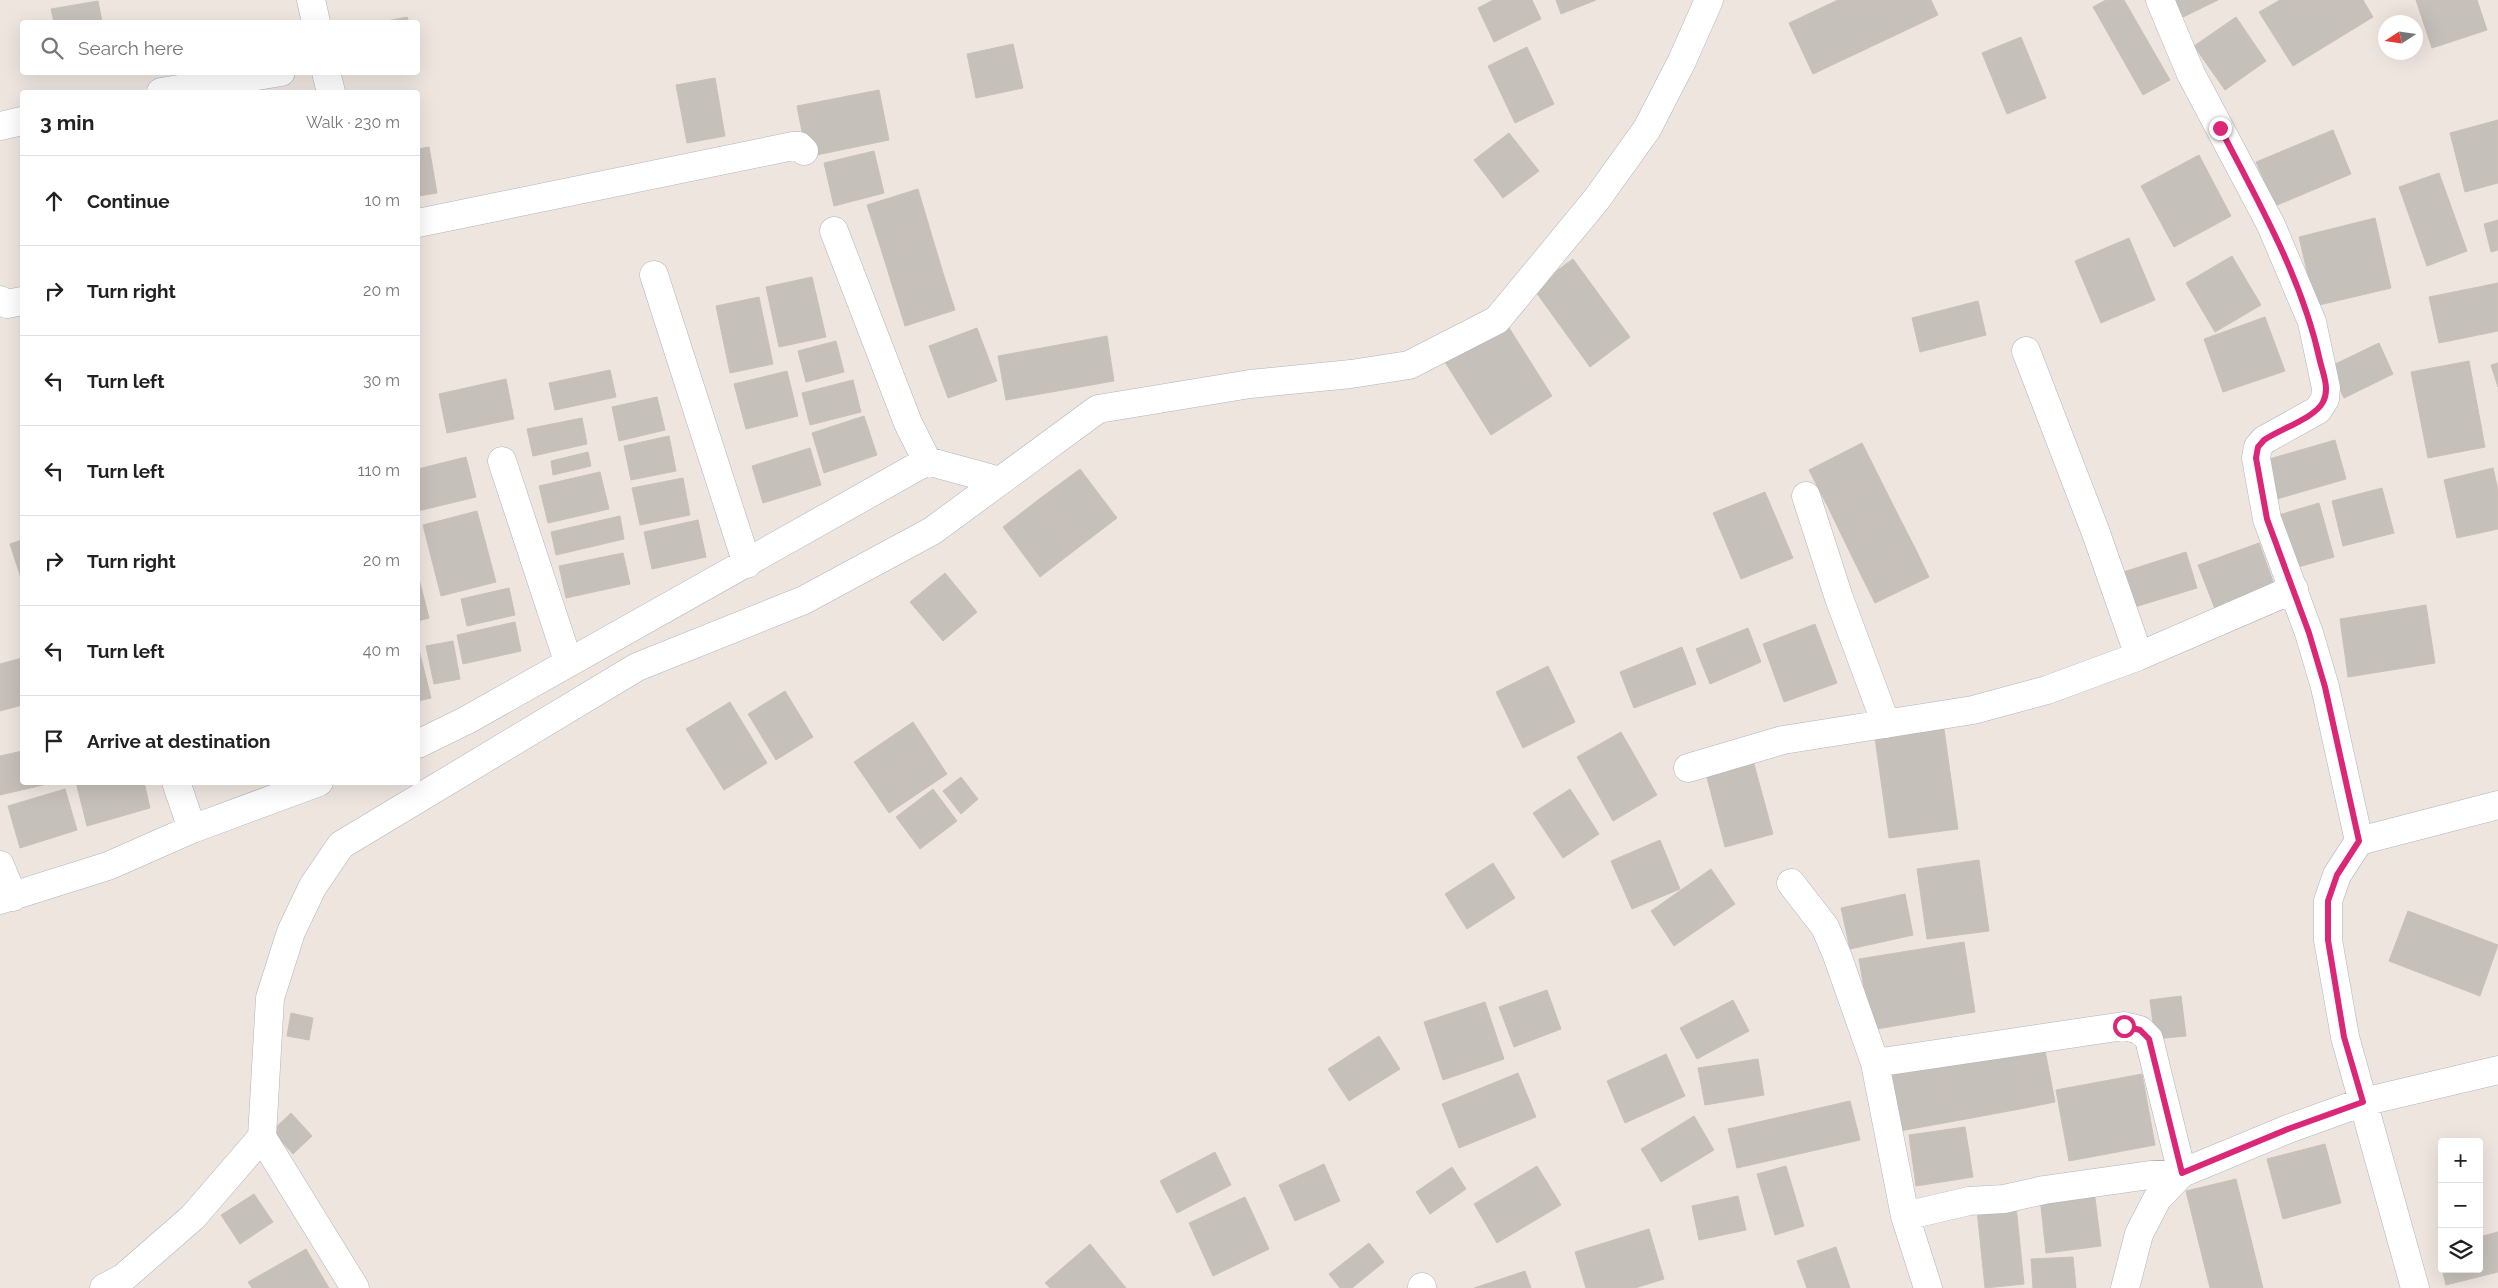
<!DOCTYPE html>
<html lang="en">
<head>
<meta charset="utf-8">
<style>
  body { margin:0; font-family:Raleway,sans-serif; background:#f6f6f6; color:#222 }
  .controls { position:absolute; right:15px; bottom:15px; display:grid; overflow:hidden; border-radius:5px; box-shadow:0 5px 20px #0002 }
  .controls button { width:45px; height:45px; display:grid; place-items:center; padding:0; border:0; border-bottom:1px solid #e0e0e0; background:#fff; color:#222; font:25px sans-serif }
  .compass { position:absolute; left:2378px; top:15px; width:45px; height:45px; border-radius:50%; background:#fff; box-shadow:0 5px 20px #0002; rotate:258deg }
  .stop { position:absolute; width:15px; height:15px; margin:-11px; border:4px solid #db2777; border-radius:50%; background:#fff }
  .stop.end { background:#db2777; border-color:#fff; box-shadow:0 1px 5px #0008 }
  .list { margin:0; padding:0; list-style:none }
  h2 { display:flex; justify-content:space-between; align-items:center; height:65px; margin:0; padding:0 20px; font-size:21px }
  h2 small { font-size:16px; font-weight:400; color:#767676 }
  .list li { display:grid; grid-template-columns:32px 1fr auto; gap:15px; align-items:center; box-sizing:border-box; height:90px; padding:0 20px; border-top:1px solid #e0e0e0 }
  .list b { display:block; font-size:19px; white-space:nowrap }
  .list em { font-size:16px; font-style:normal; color:#767676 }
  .icon { flex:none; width:28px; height:28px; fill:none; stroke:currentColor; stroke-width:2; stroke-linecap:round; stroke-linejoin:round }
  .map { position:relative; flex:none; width:2498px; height:1288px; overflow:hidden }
  .search { position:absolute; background:#fff; box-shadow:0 5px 20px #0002; left:20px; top:20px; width:400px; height:55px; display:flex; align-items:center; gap:12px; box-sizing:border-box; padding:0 18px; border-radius:5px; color:#767676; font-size:19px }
  .panel { position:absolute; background:#fff; box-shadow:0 5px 20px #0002; left:20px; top:90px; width:400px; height:695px; border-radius:5px }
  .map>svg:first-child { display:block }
  .building { fill:#c6c0ba; stroke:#cac0b8 }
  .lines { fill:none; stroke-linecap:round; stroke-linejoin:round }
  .street-casing { stroke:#afb4bc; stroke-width:29 }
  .secondary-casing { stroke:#afb4bc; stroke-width:29 }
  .street { stroke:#fff; stroke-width:28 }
  .secondary { stroke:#fff; stroke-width:28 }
  .route { stroke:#db2777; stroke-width:6 }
</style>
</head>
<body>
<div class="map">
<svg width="2498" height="1288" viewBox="0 0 2498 1288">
  <rect width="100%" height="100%" fill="#eee5df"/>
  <path class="building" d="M 1493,0 L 1532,0 L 1541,19 L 1494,42 L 1478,8 Z
    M 1556,0 L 1596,0 L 1561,14 Z
    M 1838,0 L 1931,0 L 1938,15 L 1813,74 L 1789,23 Z
    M 2106,0 L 2124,0 L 2170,80 L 2143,95 L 2093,7 Z
    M 2170,0 L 2218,0 L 2179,19 Z
    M 2280,0 L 2363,0 L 2373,17 L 2293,66 L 2259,12 Z
    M 2416,0 L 2477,0 L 2487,30 L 2432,48 Z
    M 98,1 L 102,22 L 54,22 L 51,9 Z
    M 407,17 L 409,22 L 382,22 Z
    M 2236,17 L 2266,61 L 2225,90 L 2194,46 Z
    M 2021,37 L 2046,98 L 2007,114 L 1982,53 Z
    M 1013,44 L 1023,88 L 976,98 L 967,54 Z
    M 1527,47 L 1554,104 L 1515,123 L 1488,66 Z
    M 715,78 L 725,136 L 687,143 L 676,85 Z
    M 879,90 L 889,140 L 807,157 L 797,106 Z
    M 2498,120 L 2498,183 L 2465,192 L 2450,133 Z
    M 2333,130 L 2351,174 L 2275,206 L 2256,162 Z
    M 1509,133 L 1539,171 L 1503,198 L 1474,160 Z
    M 429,147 L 437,193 L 418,196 L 418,149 Z
    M 874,151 L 884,193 L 834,206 L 824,163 Z
    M 2199,155 L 2231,216 L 2174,247 L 2141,186 Z
    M 2439,173 L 2467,251 L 2427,266 L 2399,187 Z
    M 918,189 L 931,233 L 881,249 L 867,205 Z
    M 2375,218 L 2391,288 L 2315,306 L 2299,237 Z
    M 2498,220 L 2498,250 L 2491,252 L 2484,224 Z
    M 931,233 L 944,276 L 894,291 L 881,249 Z
    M 2129,238 L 2155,300 L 2101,323 L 2075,261 Z
    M 2232,256 L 2261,305 L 2215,332 L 2186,283 Z
    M 1573,259 L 1630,337 L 1590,367 L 1533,288 Z
    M 944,276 L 955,310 L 905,326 L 894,291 Z
    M 812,277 L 826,337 L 779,347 L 766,287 Z
    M 2498,283 L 2498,331 L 2439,343 L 2429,297 Z
    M 759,297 L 773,364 L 730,373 L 716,306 Z
    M 1978,301 L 1986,335 L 1920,352 L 1912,318 Z
    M 2265,317 L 2285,371 L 2223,392 L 2204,339 Z
    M 1506,323 L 1552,396 L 1491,435 L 1445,362 Z
    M 977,328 L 997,381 L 948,398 L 929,346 Z
    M 1107,336 L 1114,381 L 1006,400 L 998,356 Z
    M 836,341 L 844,372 L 806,382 L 798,351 Z
    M 2379,343 L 2393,374 L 2344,398 L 2329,367 Z
    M 2469,361 L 2485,447 L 2428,458 L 2411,372 Z
    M 2498,363 L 2498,387 L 2491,365 Z
    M 610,370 L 616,397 L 555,410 L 549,383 Z
    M 787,371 L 798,416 L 746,429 L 734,384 Z
    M 506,379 L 514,419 L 447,433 L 439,394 Z
    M 853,380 L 861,412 L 810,425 L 802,393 Z
    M 657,397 L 665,430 L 619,441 L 612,407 Z
    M 864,416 L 877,455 L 824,473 L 812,433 Z
    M 582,418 L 587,444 L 533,456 L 527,429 Z
    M 669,436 L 676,471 L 631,480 L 624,446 Z
    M 2335,440 L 2346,479 L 2270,501 L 2259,462 Z
    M 1862,443 L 1881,481 L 1828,507 L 1809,470 Z
    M 810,448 L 821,485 L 763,503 L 752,466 Z
    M 588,452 L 591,466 L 553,475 L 551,461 Z
    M 466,457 L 476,497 L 418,511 L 418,469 Z
    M 2493,468 L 2498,490 L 2498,529 L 2457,538 L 2444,480 Z
    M 1080,469 L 1117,518 L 1075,550 L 1038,500 Z
    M 600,472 L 609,509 L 548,523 L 539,486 Z
    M 683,478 L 690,515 L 640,525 L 632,488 Z
    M 1881,481 L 1896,511 L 1843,538 L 1828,507 Z
    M 2382,488 L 2394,533 L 2343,546 L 2332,501 Z
    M 1765,492 L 1793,558 L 1741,579 L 1713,513 Z
    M 1038,500 L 1075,550 L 1040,577 L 1003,527 Z
    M 2319,503 L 2334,557 L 2287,570 L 2272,517 Z
    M 477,511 L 496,582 L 441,596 L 423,525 Z
    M 1896,511 L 1915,548 L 1861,575 L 1843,538 Z
    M 620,516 L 624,539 L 556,555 L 551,532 Z
    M 698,520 L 706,557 L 652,569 L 644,532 Z
    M 22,540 L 22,581 L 10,544 Z
    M 2259,543 L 2275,587 L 2215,609 L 2198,565 Z
    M 1915,548 L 1929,577 L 1875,603 L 1861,575 Z
    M 2186,552 L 2197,588 L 2125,610 L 2114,575 Z
    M 623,553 L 630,584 L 566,598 L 559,566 Z
    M 945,573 L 977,612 L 943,641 L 910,602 Z
    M 418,575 L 429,618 L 418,621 Z
    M 509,588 L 515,615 L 467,626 L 461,599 Z
    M 2426,605 L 2435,663 L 2348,677 L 2340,619 Z
    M 515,622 L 521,651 L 463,664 L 457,635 Z
    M 1815,624 L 1837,683 L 1784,702 L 1763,644 Z
    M 1748,628 L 1761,662 L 1710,684 L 1696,649 Z
    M 453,641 L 460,679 L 434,684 L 426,646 Z
    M 418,646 L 431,698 L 418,701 Z
    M 1682,647 L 1696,684 L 1634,708 L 1620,672 Z
    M 22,658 L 22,705 L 0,711 L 0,664 Z
    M 1548,666 L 1575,722 L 1523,748 L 1496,692 Z
    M 785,691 L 813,737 L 776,760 L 748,714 Z
    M 730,702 L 767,763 L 724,790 L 686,729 Z
    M 913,722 L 930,748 L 872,788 L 854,762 Z
    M 1943,722 L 1958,829 L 1889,838 L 1874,731 Z
    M 1621,732 L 1657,795 L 1613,821 L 1577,757 Z
    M 930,748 L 947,774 L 889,813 L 872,788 Z
    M 22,751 L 22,782 L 56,782 L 0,795 L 0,756 Z
    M 1751,753 L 1773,834 L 1725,847 L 1704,766 Z
    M 961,777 L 978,799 L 961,814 L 943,791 Z
    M 76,782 L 144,782 L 150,808 L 87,826 Z
    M 65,789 L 77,830 L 20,848 L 8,806 Z
    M 933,789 L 957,821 L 920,849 L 896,817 Z
    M 1570,789 L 1599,834 L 1563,858 L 1533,813 Z
    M 1660,840 L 1680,889 L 1632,909 L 1611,861 Z
    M 1979,860 L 1989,931 L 1927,939 L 1917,869 Z
    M 1493,863 L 1515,898 L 1467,929 L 1445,894 Z
    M 1711,869 L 1735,904 L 1674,946 L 1651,911 Z
    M 1905,894 L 1913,935 L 1850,949 L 1841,908 Z
    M 2408,911 L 2498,945 L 2480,996 L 2389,961 Z
    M 1964,942 L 1975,1012 L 1871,1030 L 1859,959 Z
    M 1547,990 L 1561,1029 L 1514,1047 L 1499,1007 Z
    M 2181,996 L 2186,1036 L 2155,1039 L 2150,1000 Z
    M 1733,1000 L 1749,1031 L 1697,1059 L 1680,1028 Z
    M 1485,1002 L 1504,1059 L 1443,1080 L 1424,1022 Z
    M 291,1013 L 313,1018 L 309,1040 L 287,1036 Z
    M 1379,1036 L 1400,1069 L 1349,1101 L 1328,1069 Z
    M 2043,1040 L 2055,1102 L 2025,1108 L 2013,1043 Z
    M 2013,1043 L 2025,1108 L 1955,1121 L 1943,1056 Z
    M 1666,1054 L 1685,1096 L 1625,1123 L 1607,1081 Z
    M 1943,1056 L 1955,1121 L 1894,1132 L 1882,1067 Z
    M 1758,1059 L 1764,1095 L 1705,1105 L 1698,1068 Z
    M 1518,1073 L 1536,1117 L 1459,1148 L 1442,1104 Z
    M 2142,1074 L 2155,1145 L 2069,1161 L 2056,1090 Z
    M 1850,1101 L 1860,1140 L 1737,1168 L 1728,1129 Z
    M 291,1113 L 312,1136 L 293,1154 L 272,1131 Z
    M 1694,1116 L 1714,1150 L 1661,1182 L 1641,1149 Z
    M 1965,1127 L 1973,1177 L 1916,1186 L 1909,1135 Z
    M 2325,1144 L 2341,1203 L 2283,1219 L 2267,1159 Z
    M 1215,1152 L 1231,1185 L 1177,1213 L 1160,1181 Z
    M 1324,1164 L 1340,1201 L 1295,1221 L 1279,1185 Z
    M 1537,1166 L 1561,1205 L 1497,1243 L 1474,1204 Z
    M 1786,1166 L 1804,1226 L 1775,1235 L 1757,1174 Z
    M 1452,1167 L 1466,1189 L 1430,1214 L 1416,1192 Z
    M 2236,1179 L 2263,1288 L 2210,1288 L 2186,1191 Z
    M 2094,1190 L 2101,1246 L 2046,1253 L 2040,1197 Z
    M 254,1194 L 273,1222 L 240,1244 L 221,1215 Z
    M 1738,1196 L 1746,1230 L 1699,1240 L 1692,1206 Z
    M 1245,1197 L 1269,1249 L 1213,1276 L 1189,1223 Z
    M 2016,1206 L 2024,1284 L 1985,1288 L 1977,1210 Z
    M 1649,1229 L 1664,1279 L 1635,1288 L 1586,1288 L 1575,1252 Z
    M 2498,1232 L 2498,1272 L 2446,1285 L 2442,1269 L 2479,1269 L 2479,1237 Z
    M 1369,1243 L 1384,1262 L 1352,1288 L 1340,1288 L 1329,1274 Z
    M 1090,1244 L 1126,1288 L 1050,1288 L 1045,1283 Z
    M 1836,1247 L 1850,1288 L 1807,1288 L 1797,1261 Z
    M 306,1249 L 329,1288 L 252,1288 L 248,1282 Z
    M 2073,1257 L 2076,1288 L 2033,1288 L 2031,1259 Z
    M 1525,1271 L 1531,1288 L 1474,1288 Z"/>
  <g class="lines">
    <defs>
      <path id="street" d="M 311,0 L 316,22
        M 2160,0 L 2191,74 L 2271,225 L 2312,322 L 2326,388 L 2325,399 L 2318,410 L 2264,440 L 2258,447 L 2256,458 L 2267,519 L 2309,633 L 2325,687 L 2359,841
        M 326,72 L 331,92
        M 161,92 L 281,72
        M 0,126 L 22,121
        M 418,223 L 793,146 L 799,146 L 804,151
        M 654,275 L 747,564
        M 0,300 L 7,304 L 22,301
        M 2026,351 L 2096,533 L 2139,656
        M 502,461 L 568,661
        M 927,461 L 1000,481
        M 1806,496 L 1839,598 L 1886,724
        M 418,744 L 467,720 L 927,461 L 908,423 L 834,231
        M 1688,768 L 1783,740 L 1973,710 L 2047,690 L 2139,656 L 2294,589
        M 176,782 L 192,829
        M 0,865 L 13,897
        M 1791,883 L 1825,927 L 1837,955 L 1875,1063 L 1905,1216 L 1928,1288
        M 0,900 L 108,866 L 192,829 L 319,782
        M 1875,1063 L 2124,1026 L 2140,1030 L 2149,1039 L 2182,1173 L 2150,1175 L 2044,1190 L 2004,1199 L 1969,1201 L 1905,1216
        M 262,1137 L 355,1288
        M 1422,1287 L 1422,1288
        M 2125,1288 L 2139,1234 L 2157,1199 L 2182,1173 L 2288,1129 L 2363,1102 L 2498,1070
        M 2415,1288 L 2345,1037 L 2328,940 L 2328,901 L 2337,875 L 2359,841 L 2498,805"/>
      <path id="secondary" d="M 104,1288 L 123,1278 L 193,1217 L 262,1137 L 270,998 L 291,932 L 313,886 L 341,845 L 637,667 L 804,600 L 932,531 L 1098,409 L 1250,384 L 1351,374 L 1409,365 L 1497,320 L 1596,200 L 1647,129 L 1682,61 L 1709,0"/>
    </defs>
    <use href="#street" class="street-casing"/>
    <use href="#secondary" class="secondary-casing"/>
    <use href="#street" class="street"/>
    <use href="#secondary" class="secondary"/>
  </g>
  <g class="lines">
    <path class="route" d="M 2124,1026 L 2140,1030 L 2149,1039 L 2182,1173 L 2288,1129 L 2363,1102 L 2344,1037 L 2328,940 L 2328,901 L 2337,875 L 2359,841 L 2325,687 L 2309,633 L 2267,519 L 2256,458 L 2258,447 L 2264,440 C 2280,429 2315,418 2323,402 C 2330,389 2323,374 2320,361 C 2302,278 2259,203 2220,128"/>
  </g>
</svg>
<div class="controls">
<button>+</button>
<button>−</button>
<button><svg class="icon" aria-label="layers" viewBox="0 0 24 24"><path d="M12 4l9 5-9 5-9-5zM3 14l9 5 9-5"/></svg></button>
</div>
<svg class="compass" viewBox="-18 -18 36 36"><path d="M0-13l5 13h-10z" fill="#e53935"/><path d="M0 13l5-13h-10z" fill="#767676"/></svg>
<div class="stop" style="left:2124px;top:1026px"></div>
<div class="stop end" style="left:2220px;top:128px"></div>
<div class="search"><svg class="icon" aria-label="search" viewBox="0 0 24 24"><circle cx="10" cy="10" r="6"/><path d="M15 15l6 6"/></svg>Search here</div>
<section class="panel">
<h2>3 min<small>Walk · 230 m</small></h2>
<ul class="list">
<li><svg class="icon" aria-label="ahead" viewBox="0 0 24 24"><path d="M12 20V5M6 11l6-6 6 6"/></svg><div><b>Continue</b></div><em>10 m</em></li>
<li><svg class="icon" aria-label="right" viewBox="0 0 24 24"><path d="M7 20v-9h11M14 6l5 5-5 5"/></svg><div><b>Turn right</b></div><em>20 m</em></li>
<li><svg class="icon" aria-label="left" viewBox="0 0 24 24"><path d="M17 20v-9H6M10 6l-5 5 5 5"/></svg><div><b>Turn left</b></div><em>30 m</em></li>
<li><svg class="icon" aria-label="left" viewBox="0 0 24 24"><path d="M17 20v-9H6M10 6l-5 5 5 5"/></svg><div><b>Turn left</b></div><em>110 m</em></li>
<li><svg class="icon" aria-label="right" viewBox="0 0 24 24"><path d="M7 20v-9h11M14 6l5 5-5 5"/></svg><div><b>Turn right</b></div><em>20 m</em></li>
<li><svg class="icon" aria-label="left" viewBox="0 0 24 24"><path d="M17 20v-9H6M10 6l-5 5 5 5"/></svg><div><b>Turn left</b></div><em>40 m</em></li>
<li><svg class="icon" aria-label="arrive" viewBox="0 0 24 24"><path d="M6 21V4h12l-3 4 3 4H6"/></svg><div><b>Arrive at destination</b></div></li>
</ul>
</section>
</div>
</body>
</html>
